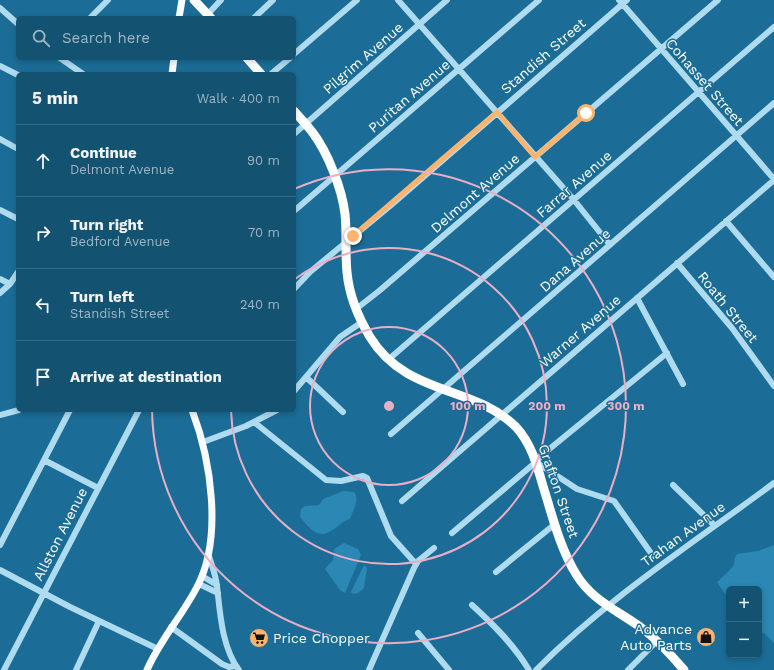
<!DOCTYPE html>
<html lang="en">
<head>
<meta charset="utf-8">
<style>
  body { margin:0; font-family:"Work Sans",sans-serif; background:#215c79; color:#f1f3f6 }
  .controls { position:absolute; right:12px; bottom:12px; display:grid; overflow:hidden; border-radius:6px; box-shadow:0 2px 6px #0003 }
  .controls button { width:36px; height:36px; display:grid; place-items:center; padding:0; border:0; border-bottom:1px solid #336984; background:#145271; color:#f1f3f6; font:20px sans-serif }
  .stop { position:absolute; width:12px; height:12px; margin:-9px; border:3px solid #ffb46e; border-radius:50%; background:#fff }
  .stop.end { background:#ffb46e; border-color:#fff; box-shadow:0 1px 4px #0008 }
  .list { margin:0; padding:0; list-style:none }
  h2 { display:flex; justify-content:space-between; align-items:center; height:52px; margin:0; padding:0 16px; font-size:17px }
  h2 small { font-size:13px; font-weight:400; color:#9db6c3 }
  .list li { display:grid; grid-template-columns:26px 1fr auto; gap:12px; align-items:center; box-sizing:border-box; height:72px; padding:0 16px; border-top:1px solid #336984 }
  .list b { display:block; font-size:15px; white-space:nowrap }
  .list p { margin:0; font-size:13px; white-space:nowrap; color:#9db6c3 }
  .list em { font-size:13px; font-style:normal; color:#9db6c3 }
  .icon { flex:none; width:22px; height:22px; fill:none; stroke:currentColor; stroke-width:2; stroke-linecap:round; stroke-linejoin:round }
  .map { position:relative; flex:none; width:774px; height:670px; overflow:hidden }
  .search { position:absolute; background:#145271; box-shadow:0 2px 6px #0003; left:16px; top:16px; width:280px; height:44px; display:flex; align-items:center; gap:10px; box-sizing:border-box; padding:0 14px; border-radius:6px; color:#9db6c3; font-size:15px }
  .panel { position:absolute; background:#145271; box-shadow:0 2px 6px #0003; left:16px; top:72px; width:280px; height:340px; border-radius:6px }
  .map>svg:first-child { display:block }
  .green { fill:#2b87b3 }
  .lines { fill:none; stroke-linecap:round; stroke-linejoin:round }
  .minor { stroke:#afdbf0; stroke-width:6 }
  .major { stroke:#f8fcff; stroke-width:7 }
  .highway { stroke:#fff; stroke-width:9 }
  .route { stroke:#ffb46e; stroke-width:5 }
  .ring { fill:none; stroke:#eaaec6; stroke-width:2 }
  .labels { text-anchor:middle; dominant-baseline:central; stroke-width:3; stroke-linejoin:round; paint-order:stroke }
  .street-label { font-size:14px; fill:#fff; stroke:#1b6d97 }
  .poi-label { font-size:14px; fill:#fff; stroke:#1b6d97; text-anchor:end }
  .centre { fill:#eaaec6; stroke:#1b6d97; stroke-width:2 }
  .ring-label { font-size:12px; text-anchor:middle; font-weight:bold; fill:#eaaec6; stroke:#1b6d97; stroke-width:3; stroke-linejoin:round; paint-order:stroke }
</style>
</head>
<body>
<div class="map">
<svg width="774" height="670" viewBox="0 0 774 670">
  <rect width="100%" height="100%" fill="#1b6d97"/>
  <path class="green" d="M 343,491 L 354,492 C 360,500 353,510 350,519 C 342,521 338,527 331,531 C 317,540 308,526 300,517 L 301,509 L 305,506 L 319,505 L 323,499 Z
    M 344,543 L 358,549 L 361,555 L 345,593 L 340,590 L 325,569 L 333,560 L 334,549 Z
    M 774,545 L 774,643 L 764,633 L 759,634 L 759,589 L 729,589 L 729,600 L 717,582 C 719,581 732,568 733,566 C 735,562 734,558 737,554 L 758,551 Z
    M 364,565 L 367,568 L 364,588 L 358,593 L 353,594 L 351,592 Z"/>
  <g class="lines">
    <path class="minor" d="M 398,0 L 574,200 L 610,245
      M 619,0 L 774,179
      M 0,8 L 18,24
      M 207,15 L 221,0
      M 90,18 L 108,0
      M 254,18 L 273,0
      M 294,54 L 357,0
      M 60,58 L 83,74
      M 0,66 L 18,75
      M 271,74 L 290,58
      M 294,134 L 447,0
      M 0,139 L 18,149
      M 0,210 L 18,219
      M 294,211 L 539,0
      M 726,221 L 774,277
      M 677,263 L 732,328 L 774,386
      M 0,279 L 10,284
      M 294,289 L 310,272 L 390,206 L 627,0
      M 0,293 L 10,284 L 18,272
      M 637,298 L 683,384
      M 356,309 L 379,291 L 718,0
      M 389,359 L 774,27
      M 306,377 L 343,412
      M 294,391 L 340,337 L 362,322
      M 0,415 L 19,410
      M 254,422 L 326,480 L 341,481 L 363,476 L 367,478 L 391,536 L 416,564
      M 391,434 L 774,103
      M 203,442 L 246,426 L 277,410
      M 44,460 L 98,488
      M 536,462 L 577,489 L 614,501 L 653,556
      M 673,485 L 714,525
      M 402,501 L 774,180
      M 452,533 L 536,462 L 542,455 L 667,353
      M 0,545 L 70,410
      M 209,556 C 212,566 216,576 217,586 C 220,613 222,648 239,670
      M 0,570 L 70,607 L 158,649
      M 496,572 L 555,524
      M 202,576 L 217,585
      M 199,584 L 218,593
      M 472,605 C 494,625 514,645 529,670
      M 171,627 L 222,664 L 229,667 L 236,666
      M 418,633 L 449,670
      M 4,670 L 139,410
      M 76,670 L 99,621
      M 369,670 L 414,568 L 418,561 L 434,548
      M 536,670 C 608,598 693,543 774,483
      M 628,670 L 657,641"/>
    <path class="major" d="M 179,18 L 182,0
      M 172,74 L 174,58
      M 147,670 C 160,640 182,616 197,587 C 223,538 211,460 192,410"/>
    <path class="highway" d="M 194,0 L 211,18
      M 247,58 L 261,74
      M 294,111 C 300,118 307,125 313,133 C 328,153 342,189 345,214 C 347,233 345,253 347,272 C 349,295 358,317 370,337 C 406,396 474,385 516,427 C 531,443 537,465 543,486 C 552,515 560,548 576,574 C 592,601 619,611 643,629 C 659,641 672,656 684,670"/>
  </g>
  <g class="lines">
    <path class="route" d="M 353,236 L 497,112 L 535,157 L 586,113"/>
  </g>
  <g class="ring">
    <circle cx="389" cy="406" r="79"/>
    <path d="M295 279A158 158 0 1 1 231 410"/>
    <path d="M294 189A237 237 0 1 1 152 410"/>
  </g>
  <defs>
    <symbol id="shop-disc" viewBox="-11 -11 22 22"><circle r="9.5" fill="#ffb46e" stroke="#1b6d97"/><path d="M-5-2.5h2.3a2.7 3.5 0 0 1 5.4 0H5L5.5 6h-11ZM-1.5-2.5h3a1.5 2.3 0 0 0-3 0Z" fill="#111"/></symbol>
    <symbol id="supermarket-disc" viewBox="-11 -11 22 22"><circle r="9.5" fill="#ffb46e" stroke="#1b6d97"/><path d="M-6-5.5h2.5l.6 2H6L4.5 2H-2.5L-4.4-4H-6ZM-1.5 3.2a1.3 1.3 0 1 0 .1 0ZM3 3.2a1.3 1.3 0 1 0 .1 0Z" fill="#111"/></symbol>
  </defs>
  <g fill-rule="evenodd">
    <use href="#shop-disc" x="695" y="626" width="22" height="22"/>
    <use href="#supermarket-disc" x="248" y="627" width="22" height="22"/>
  </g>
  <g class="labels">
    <g class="street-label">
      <text transform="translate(543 56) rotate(-41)">Standish Street</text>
      <text transform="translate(363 58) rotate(-41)">Pilgrim Avenue</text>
      <text transform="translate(705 82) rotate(49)">Cohasset Street</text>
      <text transform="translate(409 96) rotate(-41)">Puritan Avenue</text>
      <text transform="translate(574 184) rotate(-41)">Farrar Avenue</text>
      <text transform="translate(475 193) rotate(-41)">Delmont Avenue</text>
      <text transform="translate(575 260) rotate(-41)">Dana Avenue</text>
      <text transform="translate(728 307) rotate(51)">Roath Street</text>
      <text transform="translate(580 331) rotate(-41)">Warner Avenue</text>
      <text transform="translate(559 491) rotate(71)">Grafton Street</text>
      <text transform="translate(60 534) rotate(-63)">Allston Avenue</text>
      <text transform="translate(683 534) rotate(-36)">Trahan Avenue</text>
    </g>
    <g class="poi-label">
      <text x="692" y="629">Advance<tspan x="692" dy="16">Auto Parts</tspan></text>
      <text x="273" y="638" text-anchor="start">Price Chopper</text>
    </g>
  </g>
  <circle cx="389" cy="406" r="6" class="centre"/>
  <g class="ring-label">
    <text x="468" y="410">100 m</text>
    <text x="547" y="410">200 m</text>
    <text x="626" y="410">300 m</text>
  </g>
</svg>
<div class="controls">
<button>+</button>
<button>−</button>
</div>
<div class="stop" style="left:586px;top:113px"></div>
<div class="stop end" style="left:353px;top:236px"></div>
<div class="search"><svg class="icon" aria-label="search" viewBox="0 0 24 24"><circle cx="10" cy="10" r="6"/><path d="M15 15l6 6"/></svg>Search here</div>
<section class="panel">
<h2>5 min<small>Walk · 400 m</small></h2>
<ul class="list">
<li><svg class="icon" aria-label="ahead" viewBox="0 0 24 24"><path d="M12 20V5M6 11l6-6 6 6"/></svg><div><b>Continue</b><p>Delmont Avenue</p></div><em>90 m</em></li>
<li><svg class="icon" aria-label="right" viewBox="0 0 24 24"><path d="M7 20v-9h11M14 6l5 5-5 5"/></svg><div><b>Turn right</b><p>Bedford Avenue</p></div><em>70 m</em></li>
<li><svg class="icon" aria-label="left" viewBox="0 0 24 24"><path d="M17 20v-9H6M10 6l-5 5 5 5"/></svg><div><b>Turn left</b><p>Standish Street</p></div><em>240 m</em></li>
<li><svg class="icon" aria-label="arrive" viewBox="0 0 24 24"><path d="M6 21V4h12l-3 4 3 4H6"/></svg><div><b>Arrive at destination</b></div></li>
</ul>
</section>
</div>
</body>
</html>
